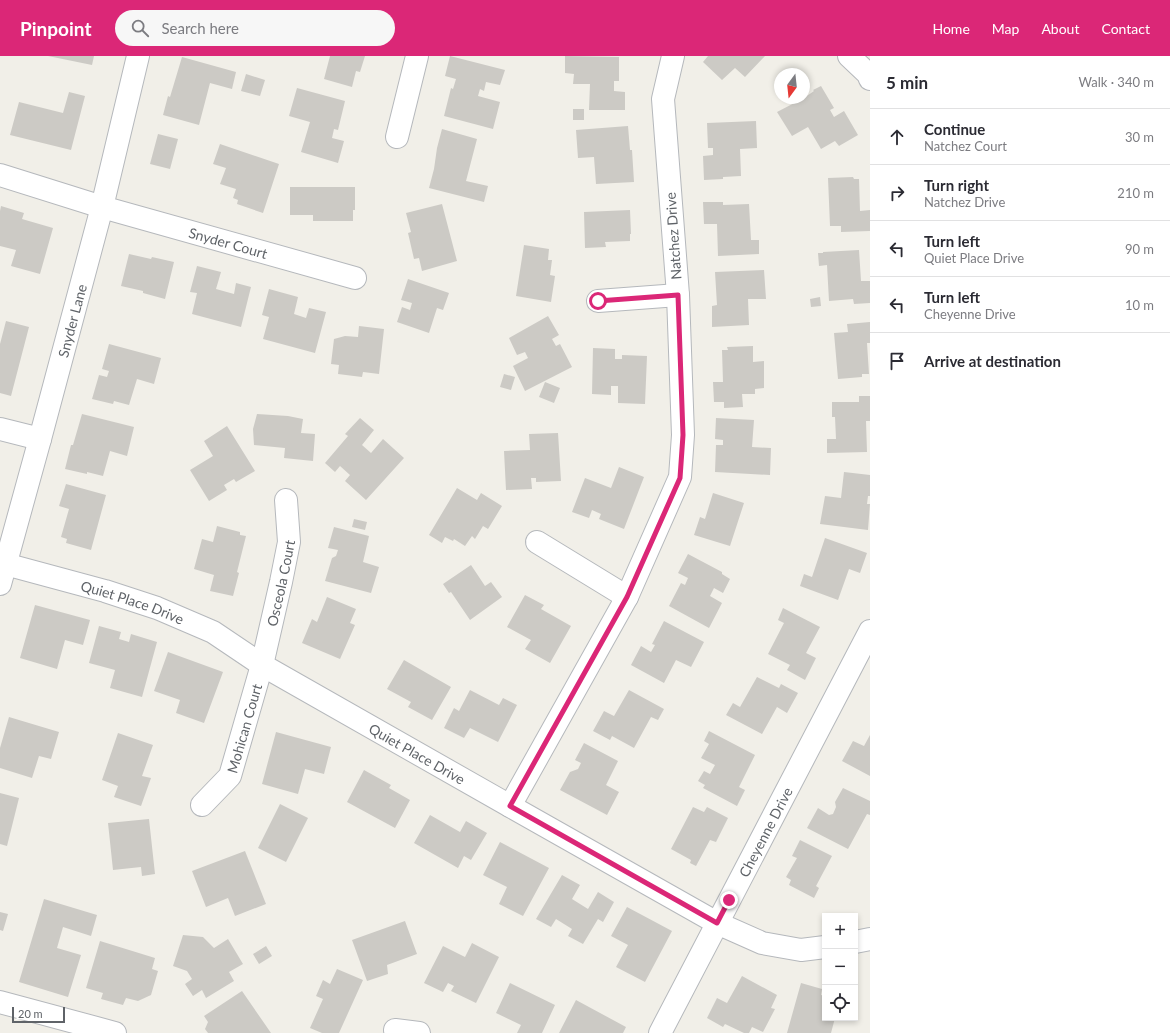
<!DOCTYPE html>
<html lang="en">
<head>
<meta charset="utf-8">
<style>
  body { margin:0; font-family:Lato,sans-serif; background:#f7f7f7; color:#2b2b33 }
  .controls { position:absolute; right:12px; bottom:12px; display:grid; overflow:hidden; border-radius:0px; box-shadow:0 2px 6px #0003 }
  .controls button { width:36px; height:36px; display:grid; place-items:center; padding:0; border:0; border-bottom:1px solid #e1e1e2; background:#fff; color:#2b2b33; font:20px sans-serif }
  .compass { position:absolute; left:774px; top:12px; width:36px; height:36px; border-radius:50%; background:#fff; box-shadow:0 2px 6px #0003; rotate:195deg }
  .scale { position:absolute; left:12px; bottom:10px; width:53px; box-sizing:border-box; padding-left:4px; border:2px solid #5f6368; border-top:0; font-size:11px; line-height:14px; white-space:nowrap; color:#5f6368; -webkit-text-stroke:3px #fff; paint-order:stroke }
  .stop { position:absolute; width:12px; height:12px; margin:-9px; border:3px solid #db2777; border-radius:50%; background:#fff }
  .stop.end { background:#db2777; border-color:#fff; box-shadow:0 1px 4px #0008 }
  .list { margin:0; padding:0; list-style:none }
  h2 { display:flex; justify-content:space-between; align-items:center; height:52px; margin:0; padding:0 16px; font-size:17px }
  h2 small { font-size:13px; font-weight:400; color:#7c7c81 }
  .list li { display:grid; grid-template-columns:26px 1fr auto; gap:12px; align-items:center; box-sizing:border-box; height:56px; padding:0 16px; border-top:1px solid #e1e1e2 }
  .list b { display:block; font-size:15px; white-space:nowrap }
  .list p { margin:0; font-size:13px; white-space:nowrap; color:#7c7c81 }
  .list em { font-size:13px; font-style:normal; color:#7c7c81 }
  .icon { flex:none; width:22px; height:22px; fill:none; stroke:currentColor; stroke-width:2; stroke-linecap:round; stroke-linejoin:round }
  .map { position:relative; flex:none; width:870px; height:977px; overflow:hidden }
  header { display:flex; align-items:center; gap:24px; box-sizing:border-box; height:56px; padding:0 20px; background:#db2777; color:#fff }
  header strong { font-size:19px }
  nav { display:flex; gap:22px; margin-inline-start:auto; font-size:14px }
  .search { width:280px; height:36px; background:#f7f7f7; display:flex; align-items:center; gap:10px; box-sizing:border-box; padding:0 14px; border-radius:22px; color:#7c7c81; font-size:15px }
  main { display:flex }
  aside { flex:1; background:#fff }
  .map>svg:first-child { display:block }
  .building { fill:#cccac5 }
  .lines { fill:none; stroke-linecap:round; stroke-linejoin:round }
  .minor-casing { stroke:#b5b8bc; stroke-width:24 }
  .minor { stroke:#fff; stroke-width:22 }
  .route { stroke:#db2777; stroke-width:5 }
  .labels { text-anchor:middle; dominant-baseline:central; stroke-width:3; stroke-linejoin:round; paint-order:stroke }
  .street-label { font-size:14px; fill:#5f6368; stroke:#fff }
</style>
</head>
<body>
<header>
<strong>Pinpoint</strong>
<div class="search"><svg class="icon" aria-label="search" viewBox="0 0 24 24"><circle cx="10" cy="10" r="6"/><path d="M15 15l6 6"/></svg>Search here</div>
<nav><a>Home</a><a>Map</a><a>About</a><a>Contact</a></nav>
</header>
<main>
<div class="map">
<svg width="870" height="977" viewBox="0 0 870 977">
  <rect width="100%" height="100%" fill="#f1efe8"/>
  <path class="building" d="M 48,0 L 94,0 L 92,9 Z
    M 330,0 L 365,0 L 360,16 L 356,15 L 352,31 L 324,23 Z
    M 450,0 L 505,14 L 500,29 L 486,26 L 484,35 L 480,33 L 478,40 L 500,46 L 493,73 L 444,60 L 451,32 L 453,33 L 456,23 L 445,20 Z
    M 565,0 L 619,1 L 619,25 L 614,25 L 614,35 L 625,36 L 625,54 L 589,54 L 590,28 L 573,28 L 574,18 L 565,17 Z
    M 708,0 L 765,0 L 745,21 L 735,12 L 722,24 L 703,6 Z
    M 182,1 L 236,16 L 232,33 L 210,27 L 199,69 L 163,59 L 168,40 L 170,41 Z
    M 246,18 L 265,24 L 260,40 L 241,35 Z
    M 821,30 L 834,52 L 830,54 L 834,61 L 844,55 L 858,79 L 839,90 L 835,85 L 821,93 L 808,71 L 792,80 L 777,56 L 804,42 L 814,35 L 813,34 Z
    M 297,32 L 345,45 L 338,74 L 334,73 L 332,82 L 344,85 L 338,107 L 301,96 L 310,66 L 289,60 Z
    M 69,36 L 85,40 L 71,94 L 10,79 L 19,46 L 63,57 Z
    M 573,53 L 584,53 L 584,64 L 573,64 Z
    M 756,65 L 757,92 L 740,93 L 741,120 L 723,121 L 723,123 L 704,124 L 703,100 L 713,99 L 713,92 L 708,92 L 707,67 Z
    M 628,70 L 630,94 L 632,94 L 634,126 L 596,128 L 594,101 L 578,102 L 576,74 Z
    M 442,73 L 477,83 L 466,125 L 488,130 L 484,146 L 429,132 L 434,113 L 437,92 Z
    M 158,78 L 178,83 L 170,113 L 150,108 Z
    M 220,88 L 279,108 L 263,157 L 237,148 L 238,144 L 233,142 L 236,133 L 220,128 L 226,112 L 213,108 Z
    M 853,121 L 854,123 L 859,123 L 860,155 L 870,154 L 870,175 L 841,176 L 841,170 L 830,170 L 828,122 Z
    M 290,131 L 355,131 L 355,154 L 353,154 L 353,165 L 313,165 L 313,159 L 290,159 Z
    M 703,146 L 723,146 L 723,149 L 749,148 L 751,184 L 759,184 L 759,198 L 718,200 L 717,168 L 704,168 Z
    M 442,148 L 457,205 L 422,215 L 419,202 L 414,203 L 408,177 L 411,176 L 406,157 Z
    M 1,150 L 24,157 L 22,163 L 53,172 L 40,218 L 11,210 L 16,194 L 0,190 L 0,155 Z
    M 630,154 L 631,178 L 630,178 L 630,185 L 605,186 L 606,191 L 585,192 L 584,156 Z
    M 524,189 L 549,193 L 548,204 L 552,204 L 550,219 L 555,220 L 551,246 L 516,240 Z
    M 859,194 L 861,225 L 870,225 L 870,247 L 854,248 L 853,243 L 829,245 L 827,209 L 819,210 L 818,197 L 823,197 L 823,196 Z
    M 129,198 L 151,203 L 152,201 L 174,206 L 165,243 L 143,237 L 143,235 L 121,230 Z
    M 197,210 L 221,216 L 216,233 L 234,238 L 236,227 L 251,231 L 241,271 L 192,258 L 197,237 L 190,236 Z
    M 764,214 L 766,243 L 748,243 L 749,269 L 712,271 L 712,250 L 717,249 L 715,216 Z
    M 408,223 L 449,237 L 443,254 L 437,252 L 429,277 L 397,266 L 402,251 L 410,254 L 412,247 L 401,244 Z
    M 269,233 L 298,241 L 294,258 L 306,262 L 309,252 L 326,256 L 315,297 L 263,283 L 269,261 L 262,259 Z
    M 820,241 L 821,250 L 811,251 L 810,243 Z
    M 548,260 L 559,279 L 552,283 L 556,290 L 560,288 L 572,311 L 525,335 L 513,310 L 528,302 L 525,296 L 517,299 L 509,282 Z
    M 6,265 L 29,271 L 11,340 L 0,337 L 0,288 Z
    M 870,266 L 870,287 L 867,287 L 869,318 L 862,318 L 862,321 L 838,323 L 834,277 L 848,276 L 847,268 Z
    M 359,270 L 384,273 L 379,318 L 363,316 L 362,321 L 338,318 L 339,309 L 331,308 L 334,283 L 345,280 L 358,281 Z
    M 109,288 L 161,302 L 154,328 L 137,323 L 129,349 L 114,345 L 113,348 L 92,343 L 99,319 L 107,321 L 109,315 L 102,313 Z
    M 753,290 L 753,306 L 764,305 L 764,332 L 755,333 L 755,338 L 742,338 L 743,351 L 724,352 L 724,346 L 714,346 L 713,326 L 723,326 L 722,294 L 728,294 L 727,291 Z
    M 593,292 L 615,293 L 615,303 L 622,303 L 622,299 L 647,300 L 645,348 L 618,347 L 618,330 L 611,330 L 611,339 L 592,338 Z
    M 504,318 L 515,321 L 511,334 L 500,331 Z
    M 545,326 L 560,332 L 554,347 L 539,341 Z
    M 859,340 L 870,340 L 870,365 L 866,365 L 867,396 L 827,397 L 827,383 L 836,383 L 835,361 L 832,361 L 832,346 L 859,346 Z
    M 82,358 L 134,371 L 127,400 L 110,395 L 103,420 L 87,416 L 87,418 L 65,413 L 71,389 L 73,389 Z
    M 257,358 L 288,360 L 303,363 L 301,377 L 315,378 L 313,405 L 284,402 L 285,392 L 254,389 L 253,373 Z
    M 360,362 L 374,374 L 362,389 L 371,397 L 383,383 L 404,402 L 366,444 L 345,425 L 350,419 L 340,410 L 335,416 L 325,407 L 348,380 L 345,378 Z
    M 716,362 L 754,364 L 752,391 L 771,392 L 770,419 L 715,416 L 716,389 L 723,389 L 723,384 L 715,383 Z
    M 227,370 L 255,415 L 236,426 L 234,423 L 224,429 L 227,434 L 209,445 L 190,414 L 213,400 L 204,385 Z
    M 558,377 L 561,425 L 536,426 L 536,422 L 531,422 L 532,433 L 506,434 L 504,395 L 530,394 L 529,378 Z
    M 619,411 L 644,421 L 624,473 L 599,463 L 601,458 L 592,454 L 589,462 L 572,456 L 585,422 L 611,432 Z
    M 844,416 L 870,419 L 870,440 L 868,440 L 867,448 L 870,448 L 868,474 L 820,468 L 825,440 L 841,442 Z
    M 66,428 L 106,439 L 91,494 L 66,487 L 67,483 L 61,481 L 69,453 L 59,450 Z
    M 457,432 L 477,444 L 481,437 L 502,450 L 488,473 L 483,470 L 475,483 L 472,480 L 465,490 L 454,483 L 453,485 L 445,481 L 442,487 L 429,479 Z
    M 713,437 L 744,447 L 730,490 L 694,479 L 700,461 L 705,463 Z
    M 354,463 L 367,466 L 365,474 L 352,471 Z
    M 217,470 L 240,476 L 240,479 L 246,480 L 237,516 L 239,517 L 233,540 L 210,535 L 214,519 L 194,513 L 202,483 L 213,486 Z
    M 334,471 L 369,480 L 363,506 L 379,511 L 371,537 L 325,525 L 332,502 L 336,500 L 338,494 L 328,492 Z
    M 825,482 L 867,497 L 860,517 L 849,513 L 838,544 L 800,530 L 804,518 L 812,521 Z
    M 688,498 L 722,516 L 722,518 L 730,523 L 723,537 L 714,532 L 710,540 L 722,547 L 709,572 L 669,550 L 681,527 L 685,529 L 688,522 L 678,517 Z
    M 471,509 L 485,530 L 491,526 L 502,541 L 470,564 L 451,536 L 449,537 L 443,528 Z
    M 525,539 L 544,549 L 541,553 L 571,570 L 550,607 L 525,593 L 531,584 L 507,571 Z
    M 327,541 L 356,553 L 350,567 L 355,569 L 340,603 L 302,587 L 312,563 L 317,566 Z
    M 35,549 L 90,564 L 83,589 L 65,584 L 57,613 L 20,602 Z
    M 783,552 L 820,571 L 806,597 L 816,602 L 805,624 L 787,614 L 790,609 L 768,598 L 784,567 L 778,564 Z
    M 664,565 L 704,586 L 691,611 L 676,604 L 664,627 L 631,609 L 641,590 L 651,596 L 655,589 L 652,588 Z
    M 99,570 L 121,576 L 119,583 L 129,586 L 131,578 L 157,586 L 142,641 L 110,632 L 115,614 L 89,607 Z
    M 168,596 L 223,616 L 204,667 L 176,657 L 180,644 L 154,635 Z
    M 404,604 L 451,631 L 432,664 L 408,651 L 411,646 L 387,633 Z
    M 757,621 L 779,632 L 781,628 L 798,637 L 787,657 L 777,651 L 762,678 L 726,659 L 733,647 L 740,651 Z
    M 470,634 L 499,649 L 503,642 L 517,649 L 498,686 L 470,672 L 464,682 L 444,672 L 454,652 L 459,655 Z
    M 629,634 L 664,653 L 658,664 L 651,661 L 634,692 L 612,680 L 610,684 L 593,675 L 604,655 L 614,660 Z
    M 9,661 L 59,676 L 51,703 L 39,700 L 32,722 L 0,712 L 0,692 Z
    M 709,675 L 755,699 L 739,731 L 745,734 L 737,750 L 703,732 L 705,729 L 698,725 L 704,715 L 710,718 L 715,709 L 701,702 L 709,688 L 704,685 Z
    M 276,676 L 331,691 L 324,718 L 305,713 L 298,738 L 262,728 Z
    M 118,677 L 153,689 L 142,720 L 151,722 L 141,750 L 114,741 L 118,730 L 102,724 Z
    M 870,679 L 870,720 L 842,705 L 853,685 L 864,690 Z
    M 584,687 L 618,705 L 606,729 L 619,736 L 607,759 L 560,734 L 570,716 L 578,713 L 581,707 L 575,704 Z
    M 364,714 L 391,729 L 389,732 L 410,744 L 395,772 L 347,746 Z
    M 843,732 L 870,745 L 870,759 L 867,758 L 848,793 L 807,772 L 818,752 L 829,759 L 833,758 L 836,751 L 835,746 Z
    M 0,737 L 19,742 L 7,790 L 0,788 Z
    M 280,748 L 308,762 L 286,806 L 258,792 Z
    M 693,751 L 704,756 L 707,751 L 728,762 L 716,786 L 710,784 L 696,810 L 690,807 L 691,804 L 671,793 Z
    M 430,759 L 460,776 L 466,765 L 487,777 L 471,804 L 464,800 L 458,812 L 414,787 Z
    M 149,763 L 155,818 L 142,820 L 141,811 L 113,814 L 108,767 Z
    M 800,784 L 832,800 L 816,830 L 819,832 L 814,842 L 789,829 L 791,824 L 786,821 L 797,802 L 792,800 Z
    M 500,786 L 549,812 L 523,860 L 499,848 L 507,831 L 483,819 Z
    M 245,795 L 266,848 L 235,860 L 228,842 L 206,851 L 192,815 Z
    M 562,819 L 580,829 L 572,843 L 588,853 L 598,836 L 614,846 L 603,866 L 598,863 L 583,888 L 568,880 L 572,873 L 556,863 L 551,871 L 536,863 Z
    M 44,843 L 97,859 L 91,880 L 63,871 L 57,892 L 81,899 L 68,941 L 19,926 Z
    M 627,851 L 672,875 L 645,926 L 616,911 L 628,889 L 611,880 Z
    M 0,856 L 8,858 L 3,875 L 0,874 Z
    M 405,865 L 417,898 L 387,909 L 388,918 L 367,925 L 352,884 Z
    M 183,879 L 203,881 L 214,892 L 228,883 L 243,908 L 229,916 L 234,925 L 206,942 L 202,934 L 193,940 L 185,928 L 192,923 L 187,915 L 173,910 Z
    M 100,885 L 155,902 L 152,913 L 158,915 L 151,939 L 138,945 L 126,942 L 123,949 L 101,943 L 103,937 L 86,932 Z
    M 472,887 L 499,901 L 476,947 L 451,935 L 454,930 L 448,927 L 443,936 L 424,927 L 443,890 L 465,901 Z
    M 266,890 L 272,900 L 259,908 L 253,898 Z
    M 337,913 L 363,924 L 339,977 L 322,977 L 310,972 L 323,943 L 316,940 L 323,924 L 330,928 Z
    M 742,920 L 777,939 L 771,952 L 775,953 L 763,976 L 752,971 L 749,977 L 744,977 L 725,968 L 723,971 L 707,962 L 717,942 L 727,947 Z
    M 510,927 L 555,949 L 542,977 L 517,977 L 521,969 L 496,957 Z
    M 801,927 L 822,933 L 821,939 L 825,940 L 825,962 L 835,962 L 831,977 L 787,977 Z
    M 242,935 L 271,977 L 208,977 L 205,973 L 208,966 L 204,960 Z
    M 576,944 L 626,971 L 623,977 L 559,977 Z"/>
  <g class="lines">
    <defs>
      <g id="minor">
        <path d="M 849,0 L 868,18 L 870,23"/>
        <path d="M 397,81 L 417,0"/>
        <path id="s1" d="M 0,119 L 102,151 L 355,222"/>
        <path d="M 598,245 L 678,239"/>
        <path d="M 0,373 L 40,383"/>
        <path d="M 537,486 L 627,541"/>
        <path id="s2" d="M 5,508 L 105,535 L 157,552 L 213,576 L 262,609 L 510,750 L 717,867 L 762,887 L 801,894 L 825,891"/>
        <path id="s3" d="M 0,528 L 40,383 L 102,151 L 138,0"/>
        <path id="s4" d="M 202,749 L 230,720 L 262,609 L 281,526 L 289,486 L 286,444"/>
        <path d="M 510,750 L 627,541 L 680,421 L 683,379 L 678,239 L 663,43 L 673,0"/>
        <path d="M 855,886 L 870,883"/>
        <path d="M 0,946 L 115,977"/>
        <path d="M 395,974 L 419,977"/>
        <path id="s5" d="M 660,977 L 870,575"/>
      </g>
    </defs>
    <use href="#minor" class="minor-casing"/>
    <use href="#minor" class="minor"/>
  </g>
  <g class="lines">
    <path class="route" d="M 598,245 L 678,239 L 683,379 L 680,422 L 627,541 L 510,750 L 717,867 L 729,844"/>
  </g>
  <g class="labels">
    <g class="street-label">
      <text transform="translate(673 180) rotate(-94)">Natchez Drive</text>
      <text stroke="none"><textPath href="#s1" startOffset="238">Snyder Court</textPath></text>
      <text stroke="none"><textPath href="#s3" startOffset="273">Snyder Lane</textPath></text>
      <text stroke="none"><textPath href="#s4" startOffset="240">Osceola Court</textPath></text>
      <text stroke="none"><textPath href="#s2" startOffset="133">Quiet Place Drive</textPath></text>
      <text stroke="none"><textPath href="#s4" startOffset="90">Mohican Court</textPath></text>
      <text stroke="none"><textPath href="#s2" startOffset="457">Quiet Place Drive</textPath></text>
      <text stroke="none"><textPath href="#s5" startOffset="227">Cheyenne Drive</textPath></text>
    </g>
  </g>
</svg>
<div class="controls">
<button>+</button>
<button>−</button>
<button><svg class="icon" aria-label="locate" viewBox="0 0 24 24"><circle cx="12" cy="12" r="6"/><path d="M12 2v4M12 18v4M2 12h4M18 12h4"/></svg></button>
</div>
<svg class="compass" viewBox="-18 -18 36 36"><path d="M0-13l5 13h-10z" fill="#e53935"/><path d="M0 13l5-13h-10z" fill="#7c7c81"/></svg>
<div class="scale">20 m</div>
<div class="stop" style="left:598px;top:245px"></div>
<div class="stop end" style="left:729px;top:844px"></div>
</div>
<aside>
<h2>5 min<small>Walk · 340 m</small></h2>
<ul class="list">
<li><svg class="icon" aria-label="ahead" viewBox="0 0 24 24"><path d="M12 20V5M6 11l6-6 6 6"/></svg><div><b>Continue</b><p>Natchez Court</p></div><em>30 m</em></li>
<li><svg class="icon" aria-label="right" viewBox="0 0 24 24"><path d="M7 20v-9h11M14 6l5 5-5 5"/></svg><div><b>Turn right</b><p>Natchez Drive</p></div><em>210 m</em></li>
<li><svg class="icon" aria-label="left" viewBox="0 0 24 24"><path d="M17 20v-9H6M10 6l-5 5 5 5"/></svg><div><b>Turn left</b><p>Quiet Place Drive</p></div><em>90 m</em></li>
<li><svg class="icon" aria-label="left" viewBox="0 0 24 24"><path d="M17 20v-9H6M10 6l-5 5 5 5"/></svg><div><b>Turn left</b><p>Cheyenne Drive</p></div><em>10 m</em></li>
<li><svg class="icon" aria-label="arrive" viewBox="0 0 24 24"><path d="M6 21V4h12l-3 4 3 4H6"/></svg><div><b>Arrive at destination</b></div></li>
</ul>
</aside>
</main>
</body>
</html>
